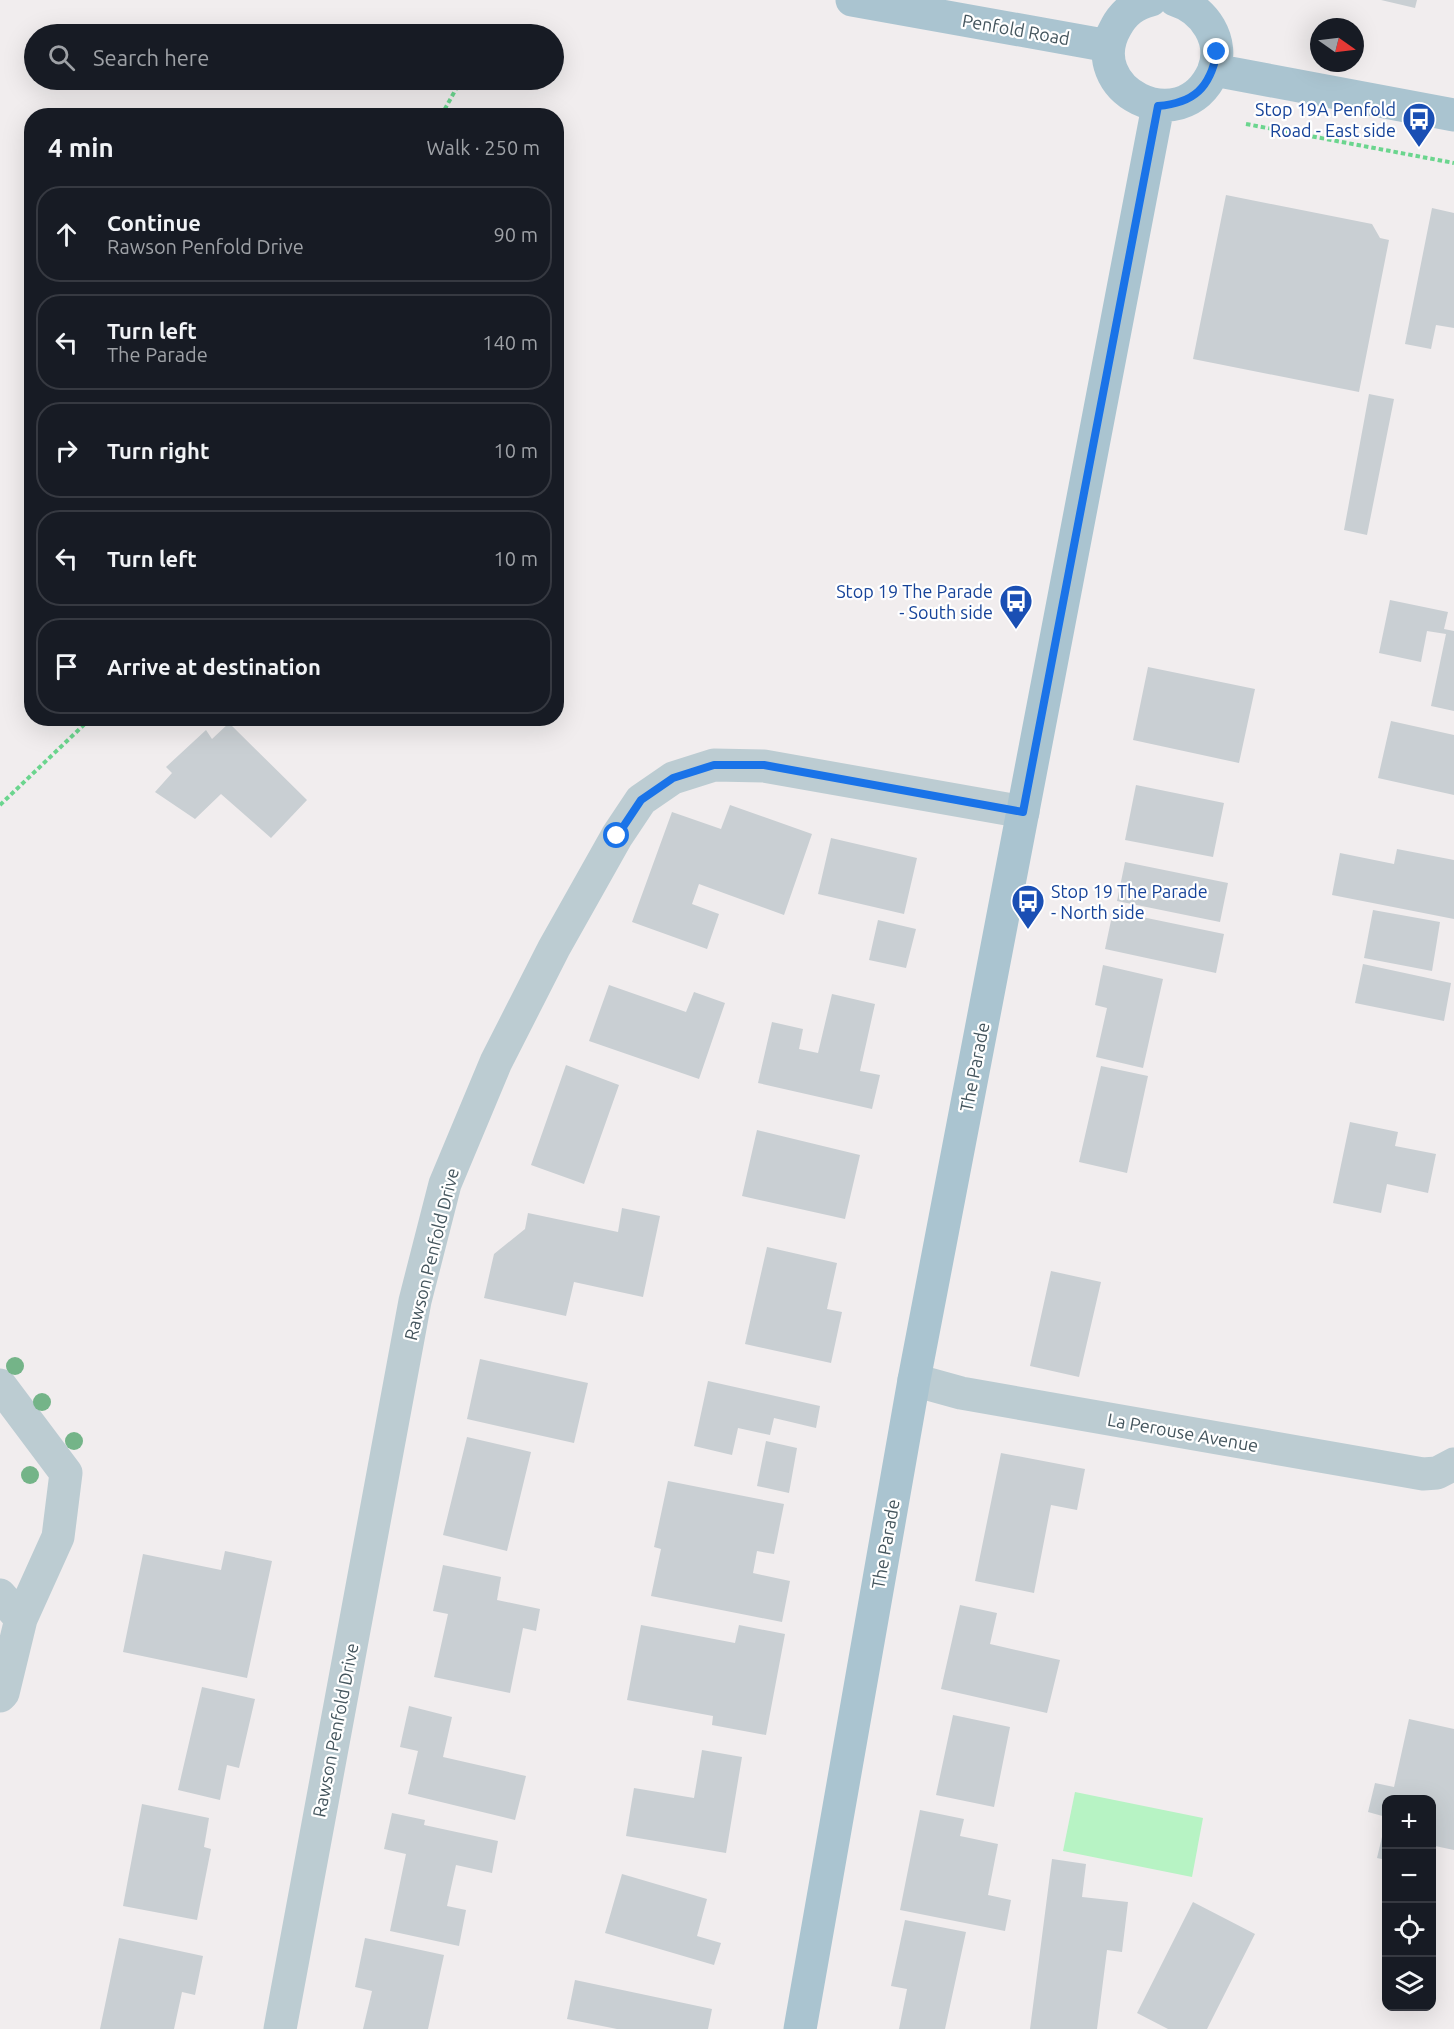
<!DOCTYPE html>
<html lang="en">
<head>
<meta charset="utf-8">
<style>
  body { margin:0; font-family:Ubuntu,sans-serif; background:#20242c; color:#f1f3f6 }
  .controls { position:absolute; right:18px; bottom:18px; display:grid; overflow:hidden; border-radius:12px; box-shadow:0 6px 24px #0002 }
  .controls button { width:54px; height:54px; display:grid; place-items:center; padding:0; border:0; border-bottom:2px solid #363941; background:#171b24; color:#f1f3f6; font:30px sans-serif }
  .compass { position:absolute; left:1310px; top:18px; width:54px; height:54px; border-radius:50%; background:#171b24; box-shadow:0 6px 24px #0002; rotate:104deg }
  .stop { position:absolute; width:18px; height:18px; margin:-14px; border:4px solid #1a73e8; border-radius:50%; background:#fff }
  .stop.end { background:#1a73e8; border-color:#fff; box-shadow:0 2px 6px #0008 }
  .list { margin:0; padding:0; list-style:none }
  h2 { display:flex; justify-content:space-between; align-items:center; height:78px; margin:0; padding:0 24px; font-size:26px }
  h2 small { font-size:20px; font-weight:400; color:#9ea1a6 }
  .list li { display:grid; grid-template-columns:39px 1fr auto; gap:18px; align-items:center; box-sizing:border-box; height:96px; margin:0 12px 12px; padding:0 12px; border:2px solid #363941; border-radius:24px }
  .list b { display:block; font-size:22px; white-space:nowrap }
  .list p { margin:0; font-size:20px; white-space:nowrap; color:#9ea1a6 }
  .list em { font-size:20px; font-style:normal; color:#9ea1a6 }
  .icon { flex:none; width:33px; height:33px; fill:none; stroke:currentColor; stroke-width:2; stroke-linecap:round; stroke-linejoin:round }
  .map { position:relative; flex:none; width:1454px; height:2029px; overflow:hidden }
  .search { position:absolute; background:#171b24; box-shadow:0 6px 24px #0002; left:24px; top:24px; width:540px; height:66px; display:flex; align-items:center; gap:15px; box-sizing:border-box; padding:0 21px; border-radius:33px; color:#9ea1a6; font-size:22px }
  .panel { position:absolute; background:#171b24; box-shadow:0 6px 24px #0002; left:24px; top:108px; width:540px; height:618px; border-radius:24px }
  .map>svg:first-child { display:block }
  .pitch { fill:#b7f3c4 }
  .building { fill:#c9cfd3 }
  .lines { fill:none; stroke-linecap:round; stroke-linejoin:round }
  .path { stroke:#6bd58e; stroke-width:4; stroke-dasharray:4.5 3; stroke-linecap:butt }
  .minor { stroke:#bcccd2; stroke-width:33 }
  .major { stroke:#aac4d0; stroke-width:33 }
  .tree { fill:#74b488 }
  .route { stroke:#1a73e8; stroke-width:8 }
  .labels { text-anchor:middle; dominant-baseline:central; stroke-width:4.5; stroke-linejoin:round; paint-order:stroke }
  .street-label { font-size:18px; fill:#44555d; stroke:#fff }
  .transit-label { font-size:18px; fill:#164399; stroke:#fff; text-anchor:end }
</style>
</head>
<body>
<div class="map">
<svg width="1454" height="2029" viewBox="0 0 1454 2029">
  <rect width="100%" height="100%" fill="#f1edee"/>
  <path class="pitch" d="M 1075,1792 L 1203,1818 L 1192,1877 L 1063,1851 Z"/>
  <path class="building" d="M 1381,0 L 1417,0 L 1415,8 Z
    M 1226,195 L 1372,224 L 1380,238 L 1389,240 L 1359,392 L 1193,359 Z
    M 1432,208 L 1454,213 L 1454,328 L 1436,325 L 1431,349 L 1405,344 Z
    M 1369,394 L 1394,399 L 1367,535 L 1344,530 Z
    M 1390,600 L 1448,612 L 1444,629 L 1454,631 L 1454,711 L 1431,706 L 1446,634 L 1427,631 L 1421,662 L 1379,653 Z
    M 1148,667 L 1255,689 L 1239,763 L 1133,740 Z
    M 1391,721 L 1454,735 L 1454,795 L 1378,778 Z
    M 229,723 L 307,800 L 271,838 L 221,794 L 195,819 L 155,792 L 172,773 L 166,767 L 206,730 L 212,739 Z
    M 1136,785 L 1224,803 L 1213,857 L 1125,840 Z
    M 730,805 L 812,834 L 784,915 L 699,884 L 692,904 L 719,914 L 707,949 L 632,922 L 672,812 L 721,829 Z
    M 831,838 L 917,858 L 904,914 L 818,894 Z
    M 1397,849 L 1454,860 L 1454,919 L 1332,895 L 1340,853 L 1394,864 Z
    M 1125,862 L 1228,883 L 1220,922 L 1117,901 Z
    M 1373,910 L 1440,922 L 1432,971 L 1364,958 Z
    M 1113,911 L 1224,934 L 1216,973 L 1105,949 Z
    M 878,920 L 916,929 L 906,968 L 869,960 Z
    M 1363,964 L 1451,983 L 1444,1021 L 1355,1003 Z
    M 1103,965 L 1163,979 L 1143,1068 L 1096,1057 L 1107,1008 L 1095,1005 Z
    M 609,985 L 686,1012 L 694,992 L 725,1003 L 699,1079 L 589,1041 Z
    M 832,994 L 875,1004 L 860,1071 L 880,1075 L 872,1109 L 758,1083 L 772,1022 L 803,1029 L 799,1049 L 818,1053 Z
    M 566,1065 L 619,1085 L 584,1184 L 531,1165 Z
    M 1101,1066 L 1148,1076 L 1127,1173 L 1079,1162 Z
    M 1350,1122 L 1398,1132 L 1395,1146 L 1436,1154 L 1428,1193 L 1387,1184 L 1381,1213 L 1333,1203 Z
    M 757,1130 L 860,1155 L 845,1219 L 742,1196 Z
    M 622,1208 L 660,1216 L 643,1297 L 574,1282 L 566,1316 L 484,1298 L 494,1254 L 525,1229 L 528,1213 L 618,1232 Z
    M 767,1247 L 837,1263 L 827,1309 L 842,1312 L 831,1363 L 745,1344 Z
    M 1051,1271 L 1101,1282 L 1079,1377 L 1030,1366 Z
    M 480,1359 L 588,1383 L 574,1443 L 467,1419 Z
    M 708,1381 L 820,1406 L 816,1428 L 774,1418 L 770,1435 L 738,1428 L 732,1455 L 694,1446 Z
    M 467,1437 L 531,1452 L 507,1551 L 443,1535 Z
    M 766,1441 L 797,1448 L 789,1493 L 757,1486 Z
    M 1001,1453 L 1085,1469 L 1077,1510 L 1051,1505 L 1034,1593 L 975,1581 Z
    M 668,1481 L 784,1504 L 774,1554 L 757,1551 L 753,1573 L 790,1581 L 782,1622 L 651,1596 L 661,1549 L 654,1547 Z
    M 225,1551 L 272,1561 L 247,1678 L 123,1652 L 143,1554 L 221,1570 Z
    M 443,1565 L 501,1577 L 497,1600 L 540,1609 L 536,1631 L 523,1628 L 510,1693 L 434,1677 L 448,1614 L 433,1611 Z
    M 960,1605 L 997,1613 L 990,1644 L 1060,1660 L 1047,1713 L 941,1689 Z
    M 641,1625 L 735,1643 L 739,1625 L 785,1634 L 766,1735 L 712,1725 L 713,1716 L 627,1700 Z
    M 202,1687 L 255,1699 L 239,1768 L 227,1765 L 220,1800 L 178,1790 Z
    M 409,1706 L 452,1717 L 443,1757 L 526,1776 L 515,1820 L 408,1794 L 418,1751 L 400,1747 Z
    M 953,1715 L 1010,1727 L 994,1807 L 936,1795 Z
    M 1409,1719 L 1454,1729 L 1454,1850 L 1435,1846 L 1432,1857 L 1432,1800 L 1386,1800 L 1386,1817 L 1368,1812 L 1375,1783 L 1394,1787 Z
    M 702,1750 L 742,1757 L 726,1853 L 626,1836 L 634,1788 L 694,1798 Z
    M 142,1804 L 209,1818 L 204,1847 L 211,1849 L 197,1920 L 123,1906 Z
    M 920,1810 L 964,1819 L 960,1836 L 998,1844 L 988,1895 L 1011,1900 L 1005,1931 L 900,1910 Z
    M 392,1813 L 425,1820 L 424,1825 L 498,1841 L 492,1873 L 456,1865 L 447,1906 L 466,1910 L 459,1946 L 390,1931 L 406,1854 L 384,1849 Z
    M 1386,1820 L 1386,1860 L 1377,1858 Z
    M 1052,1859 L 1086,1864 L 1082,1897 L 1128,1902 L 1122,1952 L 1107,1950 L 1097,2029 L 1030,2029 Z
    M 622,1874 L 707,1899 L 697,1936 L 721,1943 L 714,1965 L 605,1933 Z
    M 1193,1902 L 1255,1934 L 1207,2029 L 1168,2029 L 1137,2013 Z
    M 905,1920 L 966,1932 L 945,2029 L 899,2029 L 907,1989 L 891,1986 Z
    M 119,1938 L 203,1956 L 195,1995 L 182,1992 L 174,2029 L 100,2029 Z
    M 365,1938 L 444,1955 L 428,2029 L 363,2029 L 372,1991 L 355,1987 Z
    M 575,1980 L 712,2009 L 708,2029 L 617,2029 L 567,2019 Z"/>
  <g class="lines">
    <path class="path" d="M 441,116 L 461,80
      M 1246,124 L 1454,163
      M 0,805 L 91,718"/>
    <path class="minor" d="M 914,1380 L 961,1393 L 1423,1474 L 1437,1473 L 1454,1464
      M 0,1385 L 66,1473 L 58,1537 L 21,1619 L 3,1693 L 0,1696
      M 0,1595 L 21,1619
      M 280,2029 L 415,1301 L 445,1184 L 496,1062 L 554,948 L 617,836 L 641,800 L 673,778 L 714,765 L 764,766 L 1023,812"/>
    <path class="major" d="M 852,0 L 1109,46
      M 1151,0 C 1135,4 1124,12 1116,27 C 1080,89 1181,142 1213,72 C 1226,41 1204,9 1175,0
      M 1214,70 L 1454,115
      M 800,2029 L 914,1380 L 1158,106"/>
  </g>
  <g class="tree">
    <circle cx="15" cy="1366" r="9"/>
    <circle cx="42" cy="1402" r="9"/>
    <circle cx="74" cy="1441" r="9"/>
    <circle cx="30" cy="1475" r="9"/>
  </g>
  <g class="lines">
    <path class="route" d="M 617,836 L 641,800 L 673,778 L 714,765 L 764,765 L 1023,812 L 1158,106 C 1194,103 1210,88 1217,52"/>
  </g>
  <defs>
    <symbol id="bus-pin" viewBox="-11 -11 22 30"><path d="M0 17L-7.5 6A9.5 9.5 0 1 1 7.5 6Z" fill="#1a4fb4" stroke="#fff"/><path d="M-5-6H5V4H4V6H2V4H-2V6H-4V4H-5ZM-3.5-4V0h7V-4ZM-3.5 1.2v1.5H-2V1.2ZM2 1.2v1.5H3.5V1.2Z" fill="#fff"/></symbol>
  </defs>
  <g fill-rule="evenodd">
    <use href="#bus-pin" x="1400" y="100" width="38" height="52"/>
    <use href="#bus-pin" x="997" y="582" width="38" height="52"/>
    <use href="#bus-pin" x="1009" y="882" width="38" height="52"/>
  </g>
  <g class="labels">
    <g class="street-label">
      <text transform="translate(1016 29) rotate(10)">Penfold Road</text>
      <text transform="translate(974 1067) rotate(-79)">The Parade</text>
      <text transform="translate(431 1254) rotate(-76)">Rawson Penfold Drive</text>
      <text transform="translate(1183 1432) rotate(10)">La Perouse Avenue</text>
      <text transform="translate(885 1544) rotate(-80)">The Parade</text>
      <text transform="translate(335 1730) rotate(-79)">Rawson Penfold Drive</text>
    </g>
    <g class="transit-label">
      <text x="1396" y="109">Stop 19A Penfold<tspan x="1396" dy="21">Road - East side</tspan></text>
      <text x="993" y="591">Stop 19 The Parade<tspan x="993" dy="21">- South side</tspan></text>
      <text x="1051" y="891" text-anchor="start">Stop 19 The Parade<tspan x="1051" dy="21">- North side</tspan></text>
    </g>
  </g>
</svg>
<div class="controls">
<button>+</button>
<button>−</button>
<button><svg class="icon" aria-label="locate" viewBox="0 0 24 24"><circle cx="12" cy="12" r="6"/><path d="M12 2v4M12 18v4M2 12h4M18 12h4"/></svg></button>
<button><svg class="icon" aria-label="layers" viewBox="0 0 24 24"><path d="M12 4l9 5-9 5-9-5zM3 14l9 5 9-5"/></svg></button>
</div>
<svg class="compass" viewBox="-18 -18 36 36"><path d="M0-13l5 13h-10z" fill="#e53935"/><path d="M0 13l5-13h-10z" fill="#9ea1a6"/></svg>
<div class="stop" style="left:617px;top:836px"></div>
<div class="stop end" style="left:1217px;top:52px"></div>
<div class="search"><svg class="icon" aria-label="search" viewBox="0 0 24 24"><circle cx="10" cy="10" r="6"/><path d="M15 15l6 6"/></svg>Search here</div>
<section class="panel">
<h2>4 min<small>Walk · 250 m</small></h2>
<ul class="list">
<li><svg class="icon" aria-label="ahead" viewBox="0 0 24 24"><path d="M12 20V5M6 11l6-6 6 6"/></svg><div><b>Continue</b><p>Rawson Penfold Drive</p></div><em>90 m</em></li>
<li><svg class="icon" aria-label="left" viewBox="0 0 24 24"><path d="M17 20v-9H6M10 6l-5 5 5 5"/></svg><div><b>Turn left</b><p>The Parade</p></div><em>140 m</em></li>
<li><svg class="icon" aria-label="right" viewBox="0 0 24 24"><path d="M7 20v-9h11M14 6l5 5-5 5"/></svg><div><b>Turn right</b></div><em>10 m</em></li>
<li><svg class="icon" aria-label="left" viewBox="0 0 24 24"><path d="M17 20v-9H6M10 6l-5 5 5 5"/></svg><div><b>Turn left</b></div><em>10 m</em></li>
<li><svg class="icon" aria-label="arrive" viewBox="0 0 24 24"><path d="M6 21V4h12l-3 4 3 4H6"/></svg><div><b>Arrive at destination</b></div></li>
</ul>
</section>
</div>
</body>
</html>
